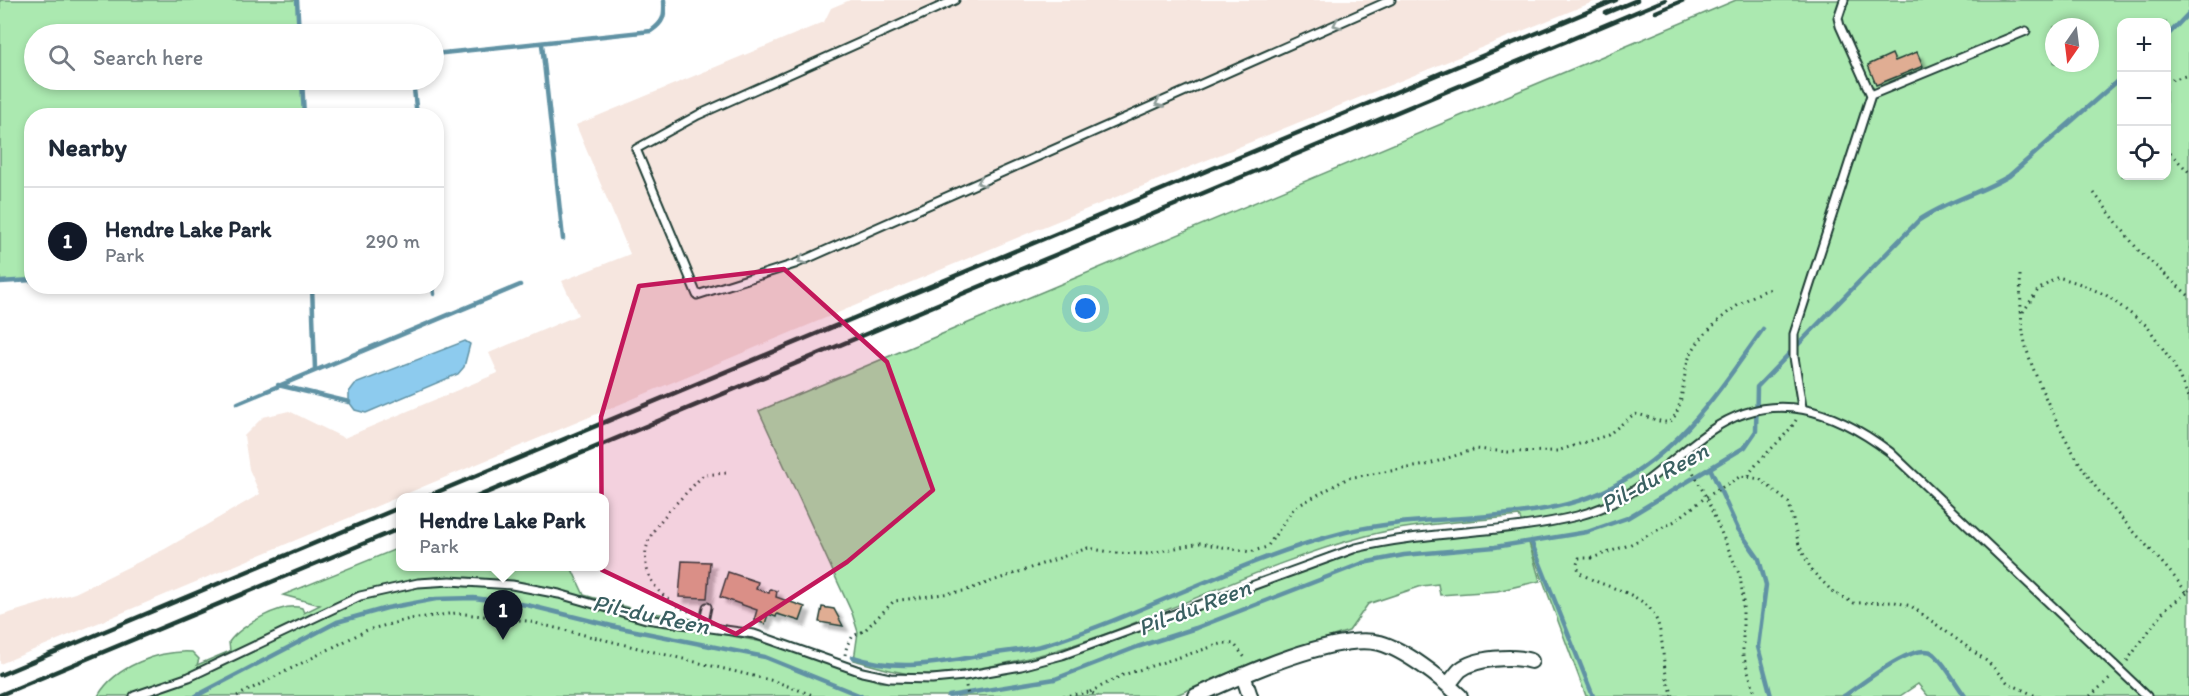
<!DOCTYPE html>
<html lang="en">
<head>
<meta charset="utf-8">
<style>
  body { margin:0; font-family:Itim,sans-serif; background:#f2f2f3; color:#1f2937 }
  .controls { position:absolute; right:18px; top:18px; display:grid; overflow:hidden; border-radius:12px; box-shadow:0 3px 9px #0003 }
  .controls button { width:54px; height:54px; display:grid; place-items:center; padding:0; border:0; border-bottom:2px solid #e0e1e3; background:#fff; color:#1f2937; font:30px sans-serif }
  .compass { position:absolute; left:2045px; top:18px; width:54px; height:54px; border-radius:50%; background:#fff; box-shadow:0 3px 9px #0003; rotate:194deg }
  .you { position:absolute; left:1086px; top:309px; width:21px; height:21px; margin:-15px; border:4px solid #fff; border-radius:50%; background:#1a73e8; box-shadow:0 0 0 9px #1a73e833 }
  .badge { display:grid; place-items:center; width:39px; height:39px; border-radius:50%; background:#111827; color:#fff; font-size:20px; font-weight:700 }
  .pin { position:absolute; translate:-50% -50px; filter:drop-shadow(0 2px 3px #0008) }
  .pin::after { content:''; position:absolute; top:32px; width:21px; height:18px; background:inherit; clip-path:polygon(0 0,100% 0,50% 100%) }
  .popup { position:absolute; left:396px; top:493px; width:213px; height:78px; box-sizing:border-box; display:grid; place-content:center; border-radius:12px; background:#fff; filter:drop-shadow(0 2px 4px #0005); font-size:20px; white-space:nowrap; color:#747a83 }
  .popup b { font-size:22px; color:#1f2937 }
  .popup::after { content:''; position:absolute; left:50%; top:100%; margin-left:-12px; border:12px solid transparent; border-top-color:#fff }
  .list { margin:0; padding:0; list-style:none }
  h2 { display:flex; justify-content:space-between; align-items:center; height:78px; margin:0; padding:0 24px; font-size:26px }
  h2 small { font-size:20px; font-weight:400; color:#747a83 }
  .list li { display:grid; grid-template-columns:39px 1fr auto; gap:18px; align-items:center; box-sizing:border-box; height:108px; padding:0 24px; border-top:2px solid #e0e1e3 }
  .list b { display:block; font-size:22px; white-space:nowrap }
  .list p { margin:0; font-size:20px; white-space:nowrap; color:#747a83 }
  .list em { font-size:20px; font-style:normal; color:#747a83 }
  .icon { flex:none; width:33px; height:33px; fill:none; stroke:currentColor; stroke-width:2; stroke-linecap:round; stroke-linejoin:round }
  .map { position:relative; flex:none; width:2189px; height:696px; overflow:hidden }
  .search { position:absolute; background:#fff; box-shadow:0 3px 9px #0003; left:24px; top:24px; width:420px; height:66px; display:flex; align-items:center; gap:15px; box-sizing:border-box; padding:0 21px; border-radius:33px; color:#747a83; font-size:22px }
  .panel { position:absolute; background:#fff; box-shadow:0 3px 9px #0003; left:24px; top:108px; width:420px; height:186px; border-radius:24px }
  .map>svg:first-child { display:block }
  .built { fill:#f6e6df }
  .green { fill:#abe9b0; stroke:#659372; stroke-width:1.5; fill-rule:evenodd }
  .water { fill:#8dcbee; stroke:#6192a4; stroke-width:1.5 }
  .lines { fill:none; stroke-linecap:round; stroke-linejoin:round }
  .stream { stroke:#6192a4; stroke-width:4.5 }
  .building { fill:#e0ad93; stroke:#1f3d34; stroke-width:1.5; filter:url(#shadow) }
  .service-casing { stroke:#1f3d34; stroke-width:11 }
  .minor-casing { stroke:#1f3d34; stroke-width:18 }
  .path { stroke:#1f3d34; stroke-width:3; stroke-dasharray:1.5 4.5; stroke-linecap:butt }
  .service { stroke:#fff; stroke-width:7 }
  .minor { stroke:#fff; stroke-width:14 }
  .rail { stroke:#1f3d34; stroke-width:4.5 }
  .oneway { stroke:#8f9e9a }
  .marked { fill:#c2185b; fill-opacity:0.2; stroke:#c2185b; stroke-width:4.5; stroke-linejoin:round }
  .labels { text-anchor:middle; dominant-baseline:central; stroke-width:4.5; stroke-linejoin:round; paint-order:stroke }
  .water-label { font-size:24px; font-style:italic; fill:#3a6062; stroke:#fff }
</style>
</head>
<body>
<div class="map">
<svg width="2189" height="696" viewBox="0 0 2189 696">
  <defs>
    <filter id="shadow"><feDropShadow dx="5.5" dy="5.5" stdDeviation="1.5" flood-color="#0004"/></filter>
  </defs>
  <rect width="100%" height="100%" fill="#fff"/>
  <filter id="ink" filterUnits="userSpaceOnUse"><feTurbulence type="fractalNoise" baseFrequency=".0167" numOctaves="2"/><feDisplacementMap in="SourceGraphic" scale="12" xChannelSelector="R" yChannelSelector="G"/><feConvolveMatrix kernelMatrix="1 2 1 2 8 2 1 2 1" color-interpolation-filters="sRGB"/></filter>
  <g filter="url(#ink)">
    <path class="built" d="M 850,0 L 1598,0 L 1038,229 L 0,664 L 0,616 L 75,593 L 165,549 L 260,494 L 249,469 L 244,436 L 263,417 L 289,411 L 344,438 L 498,373 L 489,353 L 578,315 L 562,281 L 630,254 L 576,125 L 824,22 L 831,8 Z"/>
    <path class="green" d="M 0,0 L 297,0 L 299,34 L 34,34 L 34,80 L 302,80 L 304,115 L 32,116 L 31,280 L 0,282 Z
      M 1736,0 L 2189,0 L 2189,696 L 1928,696 L 1918,684 L 1900,696 L 1586,696 L 1529,543 L 1540,581 L 1497,591 L 1440,595 L 1438,584 L 1422,586 L 1368,604 L 1349,631 L 1261,659 L 1174,696 L 98,696 C 115,666 160,650 192,652 L 199,659 L 197,665 L 230,651 L 229,642 C 240,626 283,601 302,608 L 304,613 L 320,605 L 283,595 L 401,547 L 401,566 L 571,567 L 584,595 L 640,611 L 692,619 L 691,628 L 778,645 L 880,682 L 938,683 L 1065,659 L 1337,558 L 1383,544 L 1524,528 L 1519,516 C 1469,522 1415,523 1366,536 C 1239,569 1126,640 997,665 C 970,670 940,676 911,674 C 893,672 872,665 854,660 L 858,632 L 852,613 L 759,411 ZM 2122,22 L 2166,22 L 2166,176 L 2122,176 ZM 2054,27 L 2090,27 L 2090,63 L 2054,63 Z"/>
    <path class="water" d="M 465,341 L 470,344 L 464,367 L 458,374 L 366,413 L 355,410 L 349,402 L 349,392 L 355,384 Z"/>
    <g class="lines">
      <path class="stream" d="M 297,0 L 299,34
        M 2166,37 L 2189,13
        M 542,44 L 563,239
        M 434,54 L 651,31 C 664,22 665,16 664,0
        M 302,80 L 304,116
        M 413,80 L 417,116
        M 0,282 L 32,280
        M 312,286 L 315,369
        M 433,286 L 434,294
        M 278,385 L 349,402
        M 238,403 L 520,285
        M 1710,468 L 1738,529 L 1759,559 L 1766,585 L 1758,647 L 1771,696
        M 1531,541 L 1593,696
        M 853,657 C 895,671 935,664 978,656 C 1000,651 1026,651 1048,644 C 1149,612 1243,558 1346,532 C 1426,512 1538,526 1610,488 C 1681,451 1718,392 1763,329
        M 196,696 L 337,622 L 387,608 L 436,599 L 474,598 L 527,605 L 616,627 L 765,657 L 861,696
        M 949,696 L 1055,679 L 1137,647 L 1196,628 L 1363,563 L 1404,555 L 1495,547 L 1587,532 L 1627,518 L 1745,447 L 1756,431 L 1757,387 L 1918,221 C 1947,201 1979,194 2009,176 L 2122,77
        M 1844,696 C 1861,685 1916,639 1934,654 C 1946,665 1955,683 1965,696"/>
    </g>
    <path class="building" d="M 1917,52 L 1923,66 L 1876,85 L 1868,65 L 1892,54 L 1895,61 Z
      M 682,561 L 710,562 L 707,598 L 679,597 Z
      M 728,572 L 758,582 L 756,589 L 769,593 L 770,589 L 777,591 L 776,597 L 805,607 L 800,621 L 777,614 L 776,617 L 768,614 L 765,624 L 754,620 L 757,610 L 720,597 Z
      M 822,607 L 834,609 L 843,626 L 819,622 Z"/>
    <g class="lines">
      <defs>
        <path id="service" d="M 955,0 L 698,115 L 636,149 L 697,295 L 795,264 L 1391,0
          M 1871,95 L 2026,31
          M 1802,407 L 1794,357 L 1794,334 L 1871,95 L 1840,26 L 1838,18 L 1844,0
          M 703,627 L 707,607
          M 134,696 L 189,677 L 360,596 L 418,583 L 450,581 L 512,585 L 559,594 L 646,619 L 754,634 L 862,672 L 890,678 L 932,679 L 964,676 L 1021,666 L 1062,655 L 1356,548 C 1429,530 1505,534 1577,516 C 1636,501 1663,464 1710,431 C 1773,387 1834,410 1890,452 L 2147,696"/>
        <path id="minor" d="M 1243,675 L 1250,696
          M 1448,685 C 1452,680 1456,674 1460,670 C 1475,658 1513,655 1531,661
          M 1196,696 C 1238,677 1335,632 1380,643 C 1405,650 1441,678 1460,696"/>
      </defs>
      <use href="#service" class="service-casing"/>
      <use href="#minor" class="minor-casing"/>
      <path class="path" d="M 2166,81 L 2189,75
        M 2166,149 L 2189,172
        M 2094,193 L 2138,250 L 2189,296
        M 2020,275 C 2021,299 2020,324 2026,347 C 2036,383 2070,452 2092,482 C 2121,522 2158,554 2187,593 L 2189,590
        M 2023,312 L 2038,290 L 2058,277 L 2078,283 L 2106,295 L 2147,326 L 2173,363 L 2189,398
        M 1688,462 L 1706,497 L 1740,576 L 1743,598 L 1743,655 L 1756,696
        M 1749,476 C 1750,466 1788,436 1796,420
        M 695,613 C 656,602 630,564 656,527 C 669,509 688,492 703,475 L 727,473
        M 845,655 L 847,645 L 853,636 L 864,631 L 894,601 L 964,591 L 1088,548 L 1115,553 L 1146,554 L 1200,543 L 1250,552 L 1267,547 L 1294,508 L 1348,478 L 1426,465 L 1476,449 L 1508,452 L 1557,451 L 1608,435 L 1634,414 C 1648,415 1657,423 1670,422 C 1684,408 1682,380 1688,361 C 1696,334 1745,294 1772,289
        M 2127,661 L 2165,609 L 2187,593
        M 966,686 L 968,696
        M 1090,692 L 1123,675 L 1224,643 L 1234,644 L 1246,659
        M 237,696 L 367,630 L 410,619 L 456,613 L 527,621 L 774,681 L 815,696
        M 1063,696 L 1090,692 L 1098,696
        M 1673,696 C 1671,689 1667,681 1666,674 C 1660,647 1666,615 1638,599 C 1619,587 1597,585 1579,572 L 1577,564 L 1579,558 L 1592,558 L 1629,545 L 1675,521 L 1706,497 L 1741,476 L 1760,479 L 1789,503 L 1799,545 L 1812,571 L 1834,593 L 1854,603 L 1895,602 L 1911,606 L 1988,662 L 2008,683 L 2036,696
        M 2090,696 L 2112,677"/>
      <use href="#service" class="service"/>
      <use href="#minor" class="minor"/>
      <path class="rail" d="M 1656,12 L 1684,0
        M 1606,13 L 1637,0
        M 423,498 L 1616,0
        M 474,498 L 1665,0
        M 0,675 L 401,507
        M 0,695 L 401,528"/>
    </g>
    <defs><path id="oneway-chevron" d="M-2-3.5L2.5 0L-2 3.5" fill="none" stroke-width="1.6" stroke-linecap="round" stroke-linejoin="round" transform="scale(1.5)"/></defs>
    <g class="oneway">
      <use href="#oneway-chevron" transform="translate(1337 24) rotate(156)"/>
      <use href="#oneway-chevron" transform="translate(1159 103) rotate(156)"/>
      <use href="#oneway-chevron" transform="translate(981 182) rotate(156)"/>
      <use href="#oneway-chevron" transform="translate(802 260) rotate(157)"/>
    </g>
  </g>
  <path class="marked" d="M 784,269 L 887,362 L 933,490 L 847,562 L 736,634 L 602,570 L 601,417 L 639,286 Z"/>
  <g class="labels">
    <g class="water-label">
      <text transform="translate(1654 477) rotate(-29)">Pil-du Reen</text>
      <text transform="translate(1194 607) rotate(-21)">Pil-du Reen</text>
      <text transform="translate(651 614) rotate(12)">Pil-du Reen</text>
    </g>
  </g>
</svg>
<div class="controls">
<button>+</button>
<button>−</button>
<button><svg class="icon" aria-label="locate" viewBox="0 0 24 24"><circle cx="12" cy="12" r="6"/><path d="M12 2v4M12 18v4M2 12h4M18 12h4"/></svg></button>
</div>
<svg class="compass" viewBox="-18 -18 36 36"><path d="M0-13l5 13h-10z" fill="#e53935"/><path d="M0 13l5-13h-10z" fill="#747a83"/></svg>
<div class="you"></div>
<div class="pin badge" style="left:503px;top:640px">1</div>
<div class="popup"><b>Hendre Lake Park</b>Park</div>
<div class="search"><svg class="icon" aria-label="search" viewBox="0 0 24 24"><circle cx="10" cy="10" r="6"/><path d="M15 15l6 6"/></svg>Search here</div>
<section class="panel">
<h2>Nearby<small></small></h2>
<ul class="list">
<li><span class="badge">1</span><div><b>Hendre Lake Park</b><p>Park</p></div><em>290 m</em></li>
</ul>
</section>
</div>
</body>
</html>
